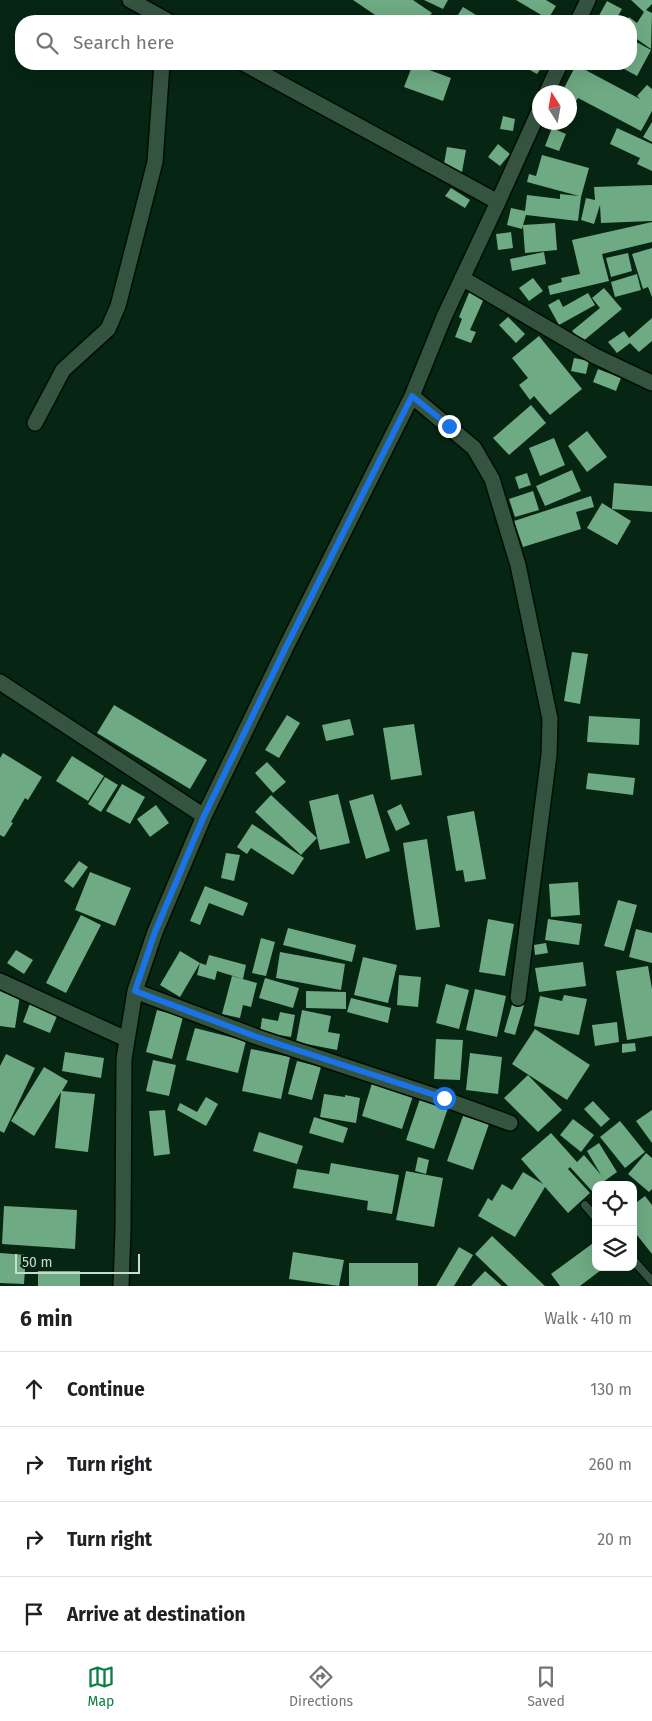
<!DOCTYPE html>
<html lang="en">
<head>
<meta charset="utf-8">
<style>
  body { margin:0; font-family:"Fira Sans",sans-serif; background:#f2f2f2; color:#202124 }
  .controls { position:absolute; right:15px; bottom:15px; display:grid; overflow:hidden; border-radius:10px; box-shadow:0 5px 20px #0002 }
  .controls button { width:45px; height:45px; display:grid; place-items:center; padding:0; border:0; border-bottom:1px solid #e0e0e0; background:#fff; color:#202124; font:25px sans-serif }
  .compass { position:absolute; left:532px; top:85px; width:45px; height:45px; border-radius:50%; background:#fff; box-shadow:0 5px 20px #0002; rotate:349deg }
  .scale { position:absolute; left:15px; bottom:12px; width:125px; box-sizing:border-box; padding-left:5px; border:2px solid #c9dace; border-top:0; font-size:14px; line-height:18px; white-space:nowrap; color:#c9dace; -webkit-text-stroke:4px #062513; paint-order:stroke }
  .stop { position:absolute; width:15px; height:15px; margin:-11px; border:4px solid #1a73e8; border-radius:50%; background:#fff }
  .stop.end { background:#1a73e8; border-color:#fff; box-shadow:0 1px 5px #0008 }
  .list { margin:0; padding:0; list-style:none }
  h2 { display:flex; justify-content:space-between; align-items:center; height:65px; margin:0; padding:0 20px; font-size:21px }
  h2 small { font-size:16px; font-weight:400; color:#757577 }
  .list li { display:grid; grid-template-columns:32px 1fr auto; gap:15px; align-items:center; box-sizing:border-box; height:75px; padding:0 20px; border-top:1px solid #e0e0e0 }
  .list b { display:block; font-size:19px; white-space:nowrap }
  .list em { font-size:16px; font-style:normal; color:#757577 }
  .icon { flex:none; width:28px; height:28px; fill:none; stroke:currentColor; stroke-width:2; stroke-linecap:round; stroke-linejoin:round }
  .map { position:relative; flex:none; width:652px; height:1286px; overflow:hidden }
  .search { position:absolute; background:#fff; box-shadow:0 5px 20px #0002; left:15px; right:15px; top:15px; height:55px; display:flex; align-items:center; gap:12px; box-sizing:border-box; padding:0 18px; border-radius:20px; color:#757577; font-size:19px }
  .sheet { height:365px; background:#fff }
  nav { display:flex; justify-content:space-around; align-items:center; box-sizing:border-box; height:70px; border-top:1px solid #e0e0e0; background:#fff; font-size:14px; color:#757577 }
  nav a { display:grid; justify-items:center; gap:2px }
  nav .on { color:#0b8043 }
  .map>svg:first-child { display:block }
  .building { fill:#6eaa83 }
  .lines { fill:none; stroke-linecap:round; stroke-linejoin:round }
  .lane-casing { stroke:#000d03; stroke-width:10 }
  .street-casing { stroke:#000d03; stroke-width:18 }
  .lane { stroke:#355440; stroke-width:8 }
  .street { stroke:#355440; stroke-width:15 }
  .route { stroke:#1a73e8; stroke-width:6 }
</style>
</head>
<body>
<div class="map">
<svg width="652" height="1286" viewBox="0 0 652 1286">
  <rect width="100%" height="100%" fill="#062513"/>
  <path class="building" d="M 353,0 L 413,0 L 432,13 L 426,21 L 384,21 Z
    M 424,0 L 448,0 L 443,9 Z
    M 516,0 L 546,0 L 556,6 L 548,19 Z
    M 631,0 L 652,0 L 652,4 L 646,10 L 652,13 L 651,49 L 631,35 L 631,21 L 626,21 L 629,17 L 637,23 L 644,12 Z
    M 607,1 L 622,9 L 615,21 L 596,21 Z
    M 463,7 L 481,18 L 479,21 L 454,21 Z
    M 631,39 L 651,50 L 637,76 L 615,64 L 631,64 Z
    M 413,64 L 451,78 L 443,101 L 404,87 Z
    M 519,64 L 544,64 L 537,74 Z
    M 589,64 L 600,64 L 597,69 Z
    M 576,65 L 640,99 L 637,96 L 647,85 L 652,89 L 652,111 L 641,131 L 578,98 L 576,101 L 570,98 L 570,92 L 562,92 Z
    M 503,116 L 515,119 L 513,131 L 500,129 Z
    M 652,122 L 652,142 L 643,137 Z
    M 552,128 L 566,134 L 559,151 L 545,146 Z
    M 617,128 L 652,144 L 652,171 L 637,164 L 640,158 L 610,144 Z
    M 498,144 L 510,154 L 500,166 L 488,157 Z
    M 447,147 L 466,150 L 462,172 L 443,169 Z
    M 542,155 L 589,168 L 581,197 L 578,221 L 526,215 L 523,225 L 555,223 L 557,250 L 525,253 L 523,226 L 522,229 L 507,225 L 511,208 L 525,211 L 527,195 L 560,199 L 560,194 L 579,196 L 527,182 L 529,174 L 536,176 Z
    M 652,185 L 652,221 L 601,223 L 600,205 L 594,224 L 581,220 L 586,198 L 595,200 L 594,187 Z
    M 451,188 L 470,200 L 465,208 L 445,196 Z
    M 652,222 L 652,242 L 602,254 L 609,281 L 550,295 L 548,286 L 562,282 L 561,278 L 580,274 L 572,240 Z
    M 511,232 L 513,248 L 498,250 L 496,234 Z
    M 652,248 L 652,297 L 648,287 L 643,289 L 632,254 Z
    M 544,252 L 546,264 L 512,271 L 510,259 Z
    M 628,253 L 632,271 L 611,277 L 606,258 Z
    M 637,274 L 641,290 L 615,297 L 611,282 Z
    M 533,278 L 543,291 L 529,301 L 519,288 Z
    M 471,288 L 486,294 L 470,330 L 476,332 L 471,343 L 455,337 L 462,319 L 459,317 Z
    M 604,288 L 622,309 L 582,342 L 572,331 L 600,308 L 592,298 Z
    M 588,293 L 595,305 L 559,325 L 548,305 L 559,299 L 563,307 Z
    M 508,317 L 525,334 L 516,343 L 499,325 Z
    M 652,318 L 652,341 L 639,352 L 630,343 L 617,353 L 608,342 L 624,331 L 629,338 Z
    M 539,336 L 582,389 L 550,415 L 534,396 L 530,400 L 519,385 L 528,378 L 512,358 Z
    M 574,358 L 589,361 L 586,374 L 571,371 Z
    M 598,369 L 621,378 L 616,391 L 593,382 Z
    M 531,405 L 546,423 L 509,455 L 493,438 Z
    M 587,431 L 607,457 L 587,472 L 568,446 Z
    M 554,438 L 565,465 L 540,476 L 529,448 Z
    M 572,470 L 581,491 L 545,506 L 536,486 Z
    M 527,473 L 531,485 L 519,489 L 515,477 Z
    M 614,483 L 652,486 L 652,512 L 612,509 Z
    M 533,491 L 539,510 L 515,517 L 509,499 Z
    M 591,496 L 594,507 L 576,512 L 581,529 L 523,547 L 514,521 Z
    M 602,503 L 631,521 L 617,545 L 587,528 Z
    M 572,652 L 588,654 L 580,704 L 564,701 Z
    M 114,705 L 207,760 L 190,789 L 97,733 Z
    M 287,715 L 300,723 L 279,758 L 265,750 Z
    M 589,716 L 640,719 L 639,745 L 587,742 Z
    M 350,719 L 354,735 L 326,741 L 322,725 Z
    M 414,724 L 422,775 L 391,780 L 383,728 Z
    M 3,753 L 42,777 L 28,800 L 25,798 L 11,822 L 13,823 L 4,837 L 0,835 L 0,758 Z
    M 72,756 L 104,776 L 88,801 L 56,781 Z
    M 267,762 L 286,782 L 273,793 L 255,773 Z
    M 588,773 L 635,778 L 633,795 L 586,789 Z
    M 105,777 L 118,785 L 101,812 L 88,804 Z
    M 122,784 L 145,797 L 130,824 L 106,811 Z
    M 338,794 L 350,843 L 320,850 L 309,801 Z
    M 373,794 L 390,851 L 366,859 L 349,801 Z
    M 271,795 L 317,838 L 301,855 L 255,812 Z
    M 401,804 L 410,824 L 396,831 L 387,811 Z
    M 156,805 L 169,823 L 150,837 L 137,819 Z
    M 474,811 L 486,879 L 465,882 L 463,870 L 456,871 L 447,816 Z
    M 252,824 L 304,858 L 293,875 L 251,848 L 247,854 L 237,847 Z
    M 427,839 L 440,927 L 416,930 L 403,843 Z
    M 226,853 L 240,855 L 234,881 L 221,878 Z
    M 79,861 L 88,867 L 73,888 L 64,881 Z
    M 90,872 L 131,888 L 115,926 L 75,910 Z
    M 578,882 L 580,915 L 551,917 L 549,884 Z
    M 205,886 L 248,903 L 243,916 L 209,903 L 200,925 L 190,921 Z
    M 618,900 L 637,905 L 624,951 L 604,946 Z
    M 81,915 L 101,925 L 66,993 L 46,983 Z
    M 488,919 L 514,924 L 505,976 L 479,972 Z
    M 548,919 L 582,924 L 579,945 L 545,940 Z
    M 288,928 L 356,945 L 352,962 L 283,945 Z
    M 636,929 L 652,933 L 652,963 L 629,957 Z
    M 261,938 L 275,942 L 266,976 L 252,973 Z
    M 546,943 L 548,953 L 535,955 L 534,945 Z
    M 16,950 L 33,960 L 24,974 L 7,963 Z
    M 180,951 L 200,963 L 206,965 L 209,955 L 246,965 L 243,979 L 217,971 L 215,980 L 197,975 L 200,963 L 180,997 L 160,985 Z
    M 280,952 L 345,964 L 341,990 L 276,978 Z
    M 363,957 L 397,965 L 388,1003 L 354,995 Z
    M 583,962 L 586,986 L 539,992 L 535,968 Z
    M 648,966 L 652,989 L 652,1036 L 627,1040 L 616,971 Z
    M 399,975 L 421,977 L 418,1007 L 397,1005 Z
    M 232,976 L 257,983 L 251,1007 L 243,1005 L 240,1018 L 222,1014 Z
    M 265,978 L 299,988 L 293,1008 L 259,998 Z
    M 446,984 L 469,990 L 459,1029 L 436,1023 Z
    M 0,986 L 21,989 L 15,1028 L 0,1026 Z
    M 475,989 L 506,996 L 497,1037 L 466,1030 Z
    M 306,991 L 346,992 L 346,1009 L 306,1008 Z
    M 564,995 L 587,999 L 579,1035 L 534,1026 L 540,996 L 562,1001 Z
    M 32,998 L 60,1009 L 50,1033 L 23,1022 Z
    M 351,998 L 391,1008 L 388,1023 L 347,1012 Z
    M 513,1001 L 524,1005 L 515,1035 L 504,1032 Z
    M 157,1010 L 183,1017 L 172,1059 L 146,1052 Z
    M 302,1010 L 331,1016 L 328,1032 L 340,1034 L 337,1050 L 296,1042 Z
    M 280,1012 L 295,1015 L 291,1037 L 260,1032 L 262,1018 L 278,1021 Z
    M 617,1022 L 619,1042 L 595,1046 L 592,1025 Z
    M 195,1028 L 246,1041 L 238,1073 L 186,1060 Z
    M 535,1029 L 590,1065 L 567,1100 L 512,1064 Z
    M 436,1039 L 463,1040 L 460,1080 L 434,1079 Z
    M 635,1043 L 636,1051 L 622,1053 L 622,1044 Z
    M 251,1049 L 290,1057 L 281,1099 L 242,1091 Z
    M 65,1052 L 104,1058 L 101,1078 L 62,1071 Z
    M 470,1053 L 502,1057 L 498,1094 L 466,1090 Z
    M 6,1054 L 35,1068 L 4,1133 L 0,1131 L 0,1066 Z
    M 153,1060 L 176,1065 L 169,1096 L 146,1091 Z
    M 297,1061 L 321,1067 L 312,1100 L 288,1094 Z
    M 44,1067 L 68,1081 L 62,1091 L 95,1094 L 88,1152 L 55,1148 L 61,1092 L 34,1136 L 11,1121 Z
    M 528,1075 L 562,1110 L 538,1132 L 504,1098 Z
    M 373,1080 L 414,1093 L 402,1129 L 362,1116 Z
    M 422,1093 L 450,1102 L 434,1149 L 406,1140 Z
    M 324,1094 L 345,1097 L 345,1095 L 360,1098 L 356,1123 L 320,1117 Z
    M 206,1097 L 218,1104 L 206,1126 L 177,1110 L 180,1103 L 197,1112 Z
    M 593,1101 L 610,1119 L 601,1127 L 584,1109 Z
    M 165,1110 L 170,1154 L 154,1156 L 149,1111 Z
    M 652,1110 L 652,1143 L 636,1121 Z
    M 463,1116 L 489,1124 L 473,1170 L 447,1161 Z
    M 314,1117 L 348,1128 L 343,1143 L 309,1133 Z
    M 573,1119 L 594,1135 L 581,1152 L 560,1135 Z
    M 620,1121 L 645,1152 L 625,1168 L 600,1137 Z
    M 259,1132 L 303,1146 L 297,1164 L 253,1151 Z
    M 551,1133 L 577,1162 L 584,1155 L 601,1175 L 587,1151 L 599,1143 L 617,1172 L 599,1185 L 596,1185 L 596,1188 L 592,1191 L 570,1167 L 568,1169 L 590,1193 L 568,1213 L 545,1187 L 515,1237 L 478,1216 L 488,1198 L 492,1201 L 502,1184 L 512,1190 L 523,1172 L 543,1184 L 521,1159 Z
    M 646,1153 L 652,1158 L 652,1189 L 649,1192 L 628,1174 Z
    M 418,1157 L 429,1160 L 426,1174 L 415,1171 Z
    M 331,1163 L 399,1175 L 392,1214 L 367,1210 L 368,1201 L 293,1188 L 297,1169 L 329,1174 Z
    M 406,1171 L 443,1178 L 434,1227 L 396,1220 Z
    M 645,1196 L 652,1205 L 652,1254 L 633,1230 L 633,1205 Z
    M 4,1206 L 77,1210 L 75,1249 L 2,1244 Z
    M 492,1236 L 545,1286 L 508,1286 L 475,1254 Z
    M 596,1241 L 596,1267 L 605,1267 L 580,1286 L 560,1286 L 551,1274 Z
    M 459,1247 L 473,1255 L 454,1286 L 436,1286 Z
    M 293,1252 L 344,1260 L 339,1286 L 289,1279 Z
    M 0,1253 L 26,1255 L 24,1284 L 0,1283 Z
    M 349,1263 L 418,1263 L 418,1286 L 349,1286 Z
    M 38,1271 L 80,1271 L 80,1286 L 38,1286 Z
    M 485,1271 L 502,1286 L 471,1286 Z"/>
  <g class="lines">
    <defs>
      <path id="lane" d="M 585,1205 L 596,1218
        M 633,1260 L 652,1281"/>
      <path id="street" d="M 130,0 L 168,21
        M 578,21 L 588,0
        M 245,64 L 498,202
        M 547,92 L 560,64
        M 462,278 L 595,356 L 652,383
        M 412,396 L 474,448 L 492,479 L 518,565 L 550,719 L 549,755 L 518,998
        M 35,423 L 63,370 L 108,329 L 118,306 L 155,162 L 162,64
        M 0,682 L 204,816
        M 0,981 L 126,1039
        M 135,991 L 257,1037 L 444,1099 L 510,1123
        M 121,1286 L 123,1231 L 124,1059 L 135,991 L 155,932 L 204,816 L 286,647 L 412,396 L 444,317 L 498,202 L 540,109"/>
    </defs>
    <use href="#lane" class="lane-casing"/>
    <use href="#street" class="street-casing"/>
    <use href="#lane" class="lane"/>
    <use href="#street" class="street"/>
  </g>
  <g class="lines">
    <path class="route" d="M 444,1098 L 257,1037 L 135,991 L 155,932 L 204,816 L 286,647 L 412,396 L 449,426"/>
  </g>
</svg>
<div class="controls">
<button><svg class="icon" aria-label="locate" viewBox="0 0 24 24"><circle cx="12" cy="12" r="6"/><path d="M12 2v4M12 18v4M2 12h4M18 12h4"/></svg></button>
<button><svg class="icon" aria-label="layers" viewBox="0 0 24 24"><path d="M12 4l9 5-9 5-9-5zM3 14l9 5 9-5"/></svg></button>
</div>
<svg class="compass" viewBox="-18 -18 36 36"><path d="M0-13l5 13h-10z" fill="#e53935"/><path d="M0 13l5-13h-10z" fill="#757577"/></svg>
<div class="scale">50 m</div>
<div class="stop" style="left:444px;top:1098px"></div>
<div class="stop end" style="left:449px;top:426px"></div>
<div class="search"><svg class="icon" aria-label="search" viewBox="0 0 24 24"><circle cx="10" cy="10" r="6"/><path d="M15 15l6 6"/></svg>Search here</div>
</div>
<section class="sheet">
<h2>6 min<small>Walk · 410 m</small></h2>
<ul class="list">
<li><svg class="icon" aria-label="ahead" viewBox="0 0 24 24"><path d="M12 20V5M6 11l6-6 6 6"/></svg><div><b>Continue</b></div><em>130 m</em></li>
<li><svg class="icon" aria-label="right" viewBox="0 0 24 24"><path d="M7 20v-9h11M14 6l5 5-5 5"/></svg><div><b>Turn right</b></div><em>260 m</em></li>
<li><svg class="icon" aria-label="right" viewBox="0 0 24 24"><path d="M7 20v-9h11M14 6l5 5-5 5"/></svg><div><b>Turn right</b></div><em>20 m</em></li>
<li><svg class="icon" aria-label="arrive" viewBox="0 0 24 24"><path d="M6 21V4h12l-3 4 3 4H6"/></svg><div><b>Arrive at destination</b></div></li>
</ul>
</section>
<nav>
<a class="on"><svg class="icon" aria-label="map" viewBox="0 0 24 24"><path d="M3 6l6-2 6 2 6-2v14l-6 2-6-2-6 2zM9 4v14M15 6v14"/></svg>Map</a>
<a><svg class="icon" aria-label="directions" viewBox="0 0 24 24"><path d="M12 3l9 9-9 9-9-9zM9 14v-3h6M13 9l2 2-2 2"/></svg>Directions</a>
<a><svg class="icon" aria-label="saved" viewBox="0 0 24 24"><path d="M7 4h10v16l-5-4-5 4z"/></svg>Saved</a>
</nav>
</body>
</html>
